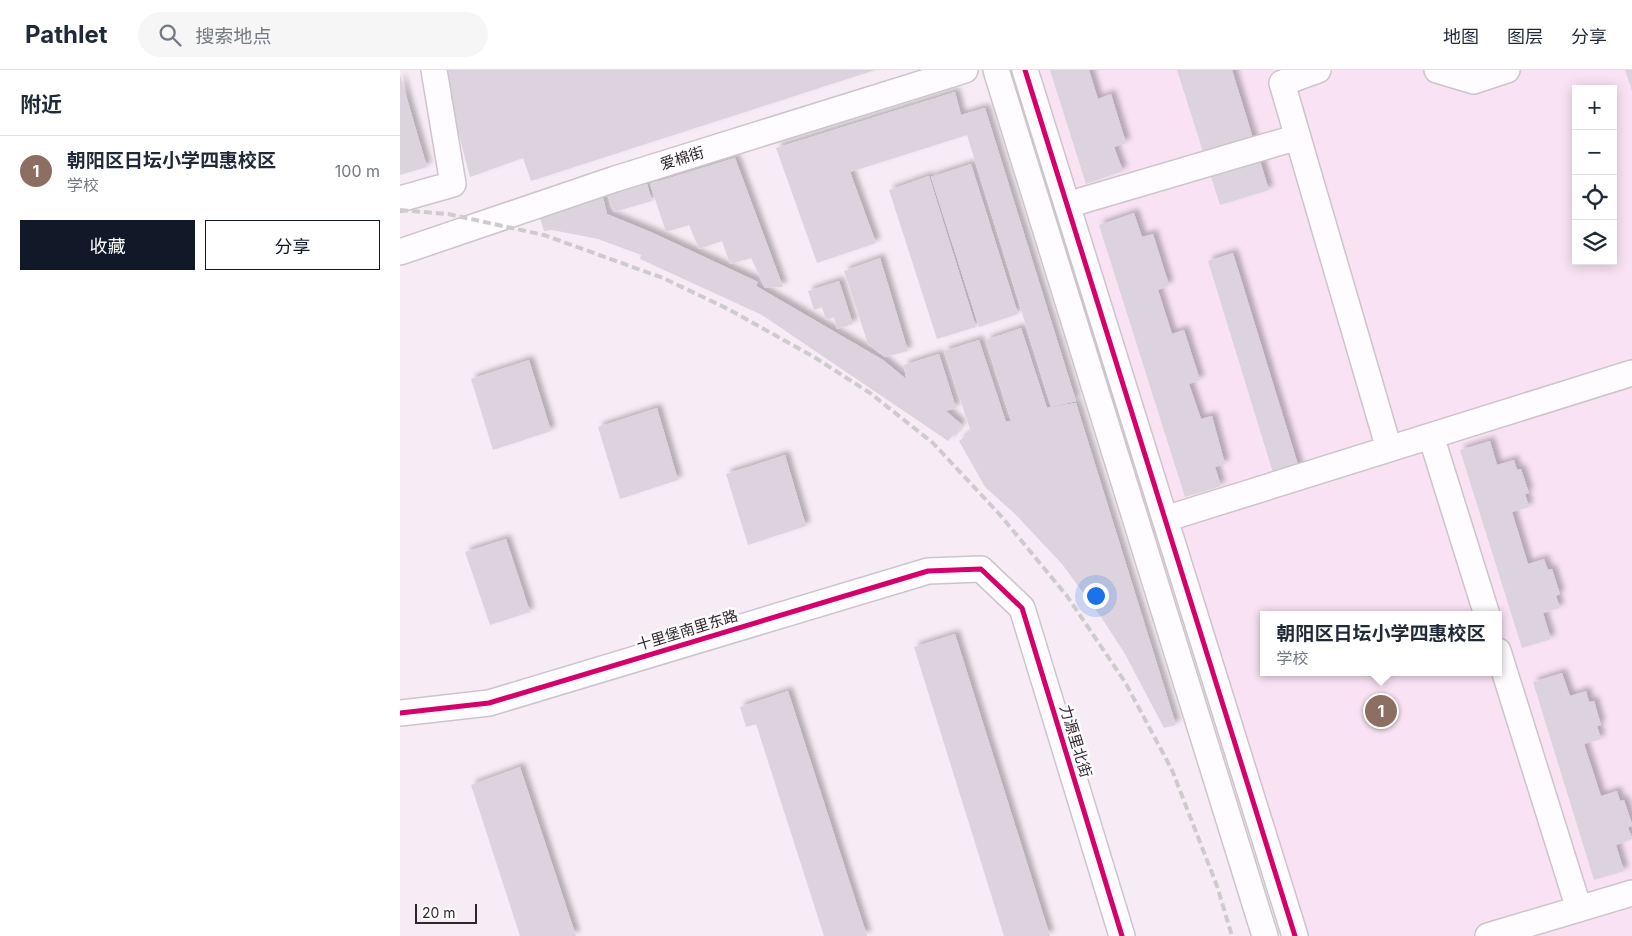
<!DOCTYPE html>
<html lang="zh">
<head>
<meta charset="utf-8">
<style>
  body { margin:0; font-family:Inter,"Noto Sans SC",sans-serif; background:#f6f6f7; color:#1f2937 }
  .controls { position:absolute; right:15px; top:15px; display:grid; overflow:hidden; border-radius:0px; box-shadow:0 2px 12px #0003 }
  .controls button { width:45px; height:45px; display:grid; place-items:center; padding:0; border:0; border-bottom:1px solid #e0e1e3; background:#fff; color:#1f2937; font:25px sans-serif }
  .scale { position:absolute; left:15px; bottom:12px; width:62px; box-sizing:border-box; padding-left:5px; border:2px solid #30272e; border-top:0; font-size:14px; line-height:18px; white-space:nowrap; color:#30272e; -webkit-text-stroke:4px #fcfcfc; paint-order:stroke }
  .you { position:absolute; left:695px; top:525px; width:18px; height:18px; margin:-12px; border:4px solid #fff; border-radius:50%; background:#1a73e8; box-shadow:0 0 0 8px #1a73e833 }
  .badge { display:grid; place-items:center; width:32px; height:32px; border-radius:50%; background:#111827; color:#fff; font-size:16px; font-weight:700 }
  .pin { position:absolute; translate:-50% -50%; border:2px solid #fff; box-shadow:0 1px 5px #0006 }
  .popup { position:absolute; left:860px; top:541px; width:242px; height:65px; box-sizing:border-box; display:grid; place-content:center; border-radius:0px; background:#fff; filter:drop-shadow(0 1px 4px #0005); font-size:16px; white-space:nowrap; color:#747a83 }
  .popup b { font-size:19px; color:#1f2937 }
  .popup::after { content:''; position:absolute; left:50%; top:100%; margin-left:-10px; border:10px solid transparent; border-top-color:#fff }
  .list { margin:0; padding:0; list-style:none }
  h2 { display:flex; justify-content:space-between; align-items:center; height:65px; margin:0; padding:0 20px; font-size:21px }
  h2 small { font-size:16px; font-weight:400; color:#747a83 }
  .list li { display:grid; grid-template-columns:32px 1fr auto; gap:15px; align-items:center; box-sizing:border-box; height:70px; padding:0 20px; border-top:1px solid #e0e1e3 }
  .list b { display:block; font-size:19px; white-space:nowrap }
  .list p { margin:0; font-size:16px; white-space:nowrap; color:#747a83 }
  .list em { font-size:16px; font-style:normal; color:#747a83 }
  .actions { display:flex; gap:10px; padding:15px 20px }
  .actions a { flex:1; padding:11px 0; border:1px solid #111827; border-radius:0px; text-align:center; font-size:18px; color:#111827 }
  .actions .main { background:#111827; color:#fff }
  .icon { flex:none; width:28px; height:28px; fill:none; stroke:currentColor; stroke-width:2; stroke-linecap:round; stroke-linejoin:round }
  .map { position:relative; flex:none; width:1232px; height:866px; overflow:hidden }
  header { display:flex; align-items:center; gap:30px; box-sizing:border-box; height:70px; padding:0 25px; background:#fff; border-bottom:1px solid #e0e1e3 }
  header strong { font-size:24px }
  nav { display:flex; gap:28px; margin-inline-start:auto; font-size:18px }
  .search { width:350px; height:45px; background:#f6f6f7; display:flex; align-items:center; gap:12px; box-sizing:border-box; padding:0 18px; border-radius:28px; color:#747a83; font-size:19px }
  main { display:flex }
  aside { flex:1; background:#fff }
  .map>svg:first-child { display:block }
  .built { fill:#f8e2f3; fill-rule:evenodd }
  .building { fill:#dcd3df; filter:url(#shadow) }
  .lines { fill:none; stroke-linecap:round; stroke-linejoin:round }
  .minor-casing { stroke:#cec4cc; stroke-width:28 }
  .minor { stroke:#fefcfe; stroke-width:25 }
  .rail { stroke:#cecbcd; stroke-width:4; stroke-dasharray:8 4; stroke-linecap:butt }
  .cycleway-casing { stroke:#fcfcfc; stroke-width:8 }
  .cycleway { stroke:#d6006c; stroke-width:5 }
  .labels { text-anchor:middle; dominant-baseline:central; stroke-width:5; stroke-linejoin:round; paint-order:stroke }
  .street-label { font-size:15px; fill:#30272e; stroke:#fcfcfc }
</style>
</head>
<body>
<header>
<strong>Pathlet</strong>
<div class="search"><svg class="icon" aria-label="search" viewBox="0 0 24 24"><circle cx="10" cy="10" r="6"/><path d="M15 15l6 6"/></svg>搜索地点</div>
<nav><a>地图</a><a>图层</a><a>分享</a></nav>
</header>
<main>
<aside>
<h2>附近<small></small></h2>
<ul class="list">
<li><span class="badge" style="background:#8d6e63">1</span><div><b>朝阳区日坛小学四惠校区</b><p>学校</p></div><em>100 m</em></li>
</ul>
<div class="actions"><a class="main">收藏</a><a>分享</a></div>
</aside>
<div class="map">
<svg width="1232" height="866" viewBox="0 0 1232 866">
  <defs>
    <filter id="shadow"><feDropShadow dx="4.5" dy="-4.5" stdDeviation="2.5" flood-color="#0004"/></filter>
  </defs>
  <rect width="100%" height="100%" fill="#f7ecf5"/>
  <path class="built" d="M 630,0 L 1232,0 L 1232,866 L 899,866 ZM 1176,19 L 1213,19 L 1213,191 L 1176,191 ZM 864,545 L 1098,545 L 1098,602 L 864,602 Z"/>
  <path class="building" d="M 42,0 L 475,0 L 131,111 L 123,88 L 70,107 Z
    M 650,0 L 689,0 L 698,29 L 711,24 L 726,73 L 714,77 L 723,101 L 686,114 Z
    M 777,0 L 832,0 L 869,120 L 820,135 Z
    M 1225,0 L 1232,0 L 1232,21 Z
    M 0,5 L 27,97 L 0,105 Z
    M 555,22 L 561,45 L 585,38 L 676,331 L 651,337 L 567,65 L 450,102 L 476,173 L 417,193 L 376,78 Z
    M 335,88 L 383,217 L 365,218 L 351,188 L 330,194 L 322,171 L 299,179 L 289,155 L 266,162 L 250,114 Z
    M 571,94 L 618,244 L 579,257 L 531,107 Z
    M 529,106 L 576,257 L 537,269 L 489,120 Z
    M 247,114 L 252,131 L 214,142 L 207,124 Z
    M 202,122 L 207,144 L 253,163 L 358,212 L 356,216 L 483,290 L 506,309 L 504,295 L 539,284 L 556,338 L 546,341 L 562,355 L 548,371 L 362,245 L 240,189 L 241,185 L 198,169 L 152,160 L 144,161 L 138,142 Z
    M 734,143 L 742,167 L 753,164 L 769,215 L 758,220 L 772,264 L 784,260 L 800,310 L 789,314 L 801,349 L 812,346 L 825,394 L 815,397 L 821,416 L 785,427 L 699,155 Z
    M 833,183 L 903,411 L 878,419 L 808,191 Z
    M 480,188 L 508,281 L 485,287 L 468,274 L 444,201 Z
    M 439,211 L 453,254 L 437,259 L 434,247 L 426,250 L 422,237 L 414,240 L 408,221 Z
    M 621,258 L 647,338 L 676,333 L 776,655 L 764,658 L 725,584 L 701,547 L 662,494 L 615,444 L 585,417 L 559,371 L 571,362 L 544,281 L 579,270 L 606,352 L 611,351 L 586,270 Z
    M 129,290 L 151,361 L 93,380 L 71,309 Z
    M 257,338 L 278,410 L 220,429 L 198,357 Z
    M 1090,371 L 1097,395 L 1114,390 L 1117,400 L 1121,399 L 1129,423 L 1125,424 L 1129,437 L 1112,442 L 1128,494 L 1144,489 L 1148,500 L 1152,499 L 1160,524 L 1156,526 L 1160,538 L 1143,543 L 1151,569 L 1122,578 L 1060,380 Z
    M 385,385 L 406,456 L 348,475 L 326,404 Z
    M 106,469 L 130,542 L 90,555 L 65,482 Z
    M 555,564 L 650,866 L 604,866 L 514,577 Z
    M 1162,603 L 1170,626 L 1186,621 L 1189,632 L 1194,631 L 1201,655 L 1197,656 L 1201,669 L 1184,674 L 1201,726 L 1217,721 L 1220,731 L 1224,730 L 1232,754 L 1232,756 L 1228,757 L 1232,769 L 1216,775 L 1224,801 L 1194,810 L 1133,612 Z
    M 388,621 L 467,866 L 424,866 L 356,654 L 346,657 L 340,637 Z
    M 120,697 L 176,866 L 120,866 L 71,715 Z"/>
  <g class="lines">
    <defs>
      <path id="minor" d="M 596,0 L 865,866
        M 625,0 L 895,866
        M 918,0 L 882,13 L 989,379
        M 1037,0 L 1074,11 L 1107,0
        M 0,129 L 53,114 L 34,0
        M 667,135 L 898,67
        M 0,182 L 215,109 L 565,0
        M 1031,366 L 1087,545
        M 765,449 L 1232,303
        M 1098,581 L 1179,839
        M 0,643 L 89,633 L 528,501 L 581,499 L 622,538 L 722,866
        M 1088,866 L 1232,823"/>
    </defs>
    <use href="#minor" class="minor-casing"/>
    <use href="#minor" class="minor"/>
    <path class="rail" d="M 0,140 L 48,144 L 144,165 L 263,208 L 328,239 L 414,287 L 470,323 L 533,373 L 601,446 L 667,526 L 725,612 L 772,700 L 817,816 L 832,866"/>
    <defs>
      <path id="cycleway" d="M 625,0 L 895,866
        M 0,643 L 89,633 L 528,501 L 581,499 L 622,538 L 722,866"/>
    </defs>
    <use href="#cycleway" class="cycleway-casing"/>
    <use href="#cycleway" class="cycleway"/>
  </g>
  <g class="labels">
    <g class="street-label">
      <text transform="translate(282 88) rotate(-17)">爱棉街</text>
      <text transform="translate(287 560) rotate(-17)">十里堡南里东路</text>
      <text transform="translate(676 671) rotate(73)">力源里北街</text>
    </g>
  </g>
</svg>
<div class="controls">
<button>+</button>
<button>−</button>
<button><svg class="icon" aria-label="locate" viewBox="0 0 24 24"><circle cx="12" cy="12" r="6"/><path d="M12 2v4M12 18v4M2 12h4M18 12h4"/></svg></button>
<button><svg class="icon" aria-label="layers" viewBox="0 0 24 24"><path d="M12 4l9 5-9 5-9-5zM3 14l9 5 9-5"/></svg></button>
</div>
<div class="scale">20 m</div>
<div class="you"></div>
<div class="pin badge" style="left:981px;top:641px;background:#8d6e63">1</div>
<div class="popup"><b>朝阳区日坛小学四惠校区</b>学校</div>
</div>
</main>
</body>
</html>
